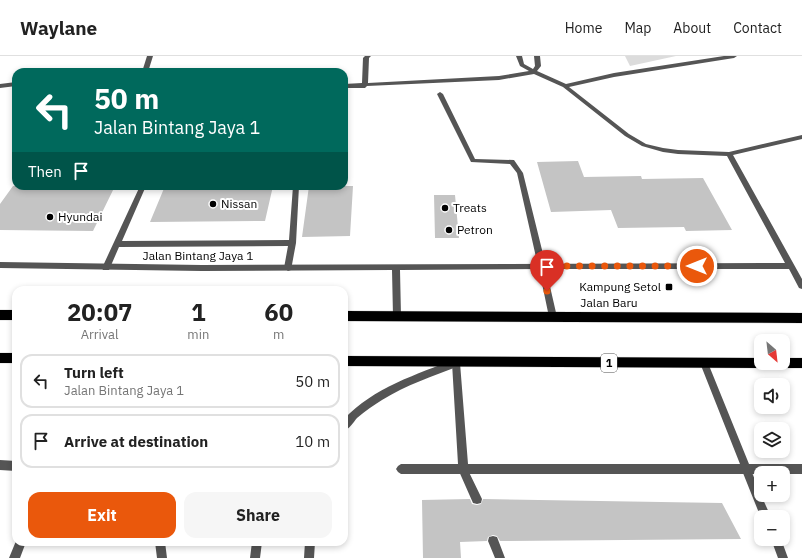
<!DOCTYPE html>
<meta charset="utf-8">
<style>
:root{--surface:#fff;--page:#f6f6f6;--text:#222;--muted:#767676;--line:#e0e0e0;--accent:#ea580c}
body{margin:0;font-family:"IBM Plex Sans",sans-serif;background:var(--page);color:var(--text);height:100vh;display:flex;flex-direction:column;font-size:15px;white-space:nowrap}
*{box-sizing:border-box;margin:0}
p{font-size:13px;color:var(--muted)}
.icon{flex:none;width:22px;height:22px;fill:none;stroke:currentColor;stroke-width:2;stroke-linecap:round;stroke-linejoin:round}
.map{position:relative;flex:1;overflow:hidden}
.side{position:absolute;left:12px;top:230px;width:336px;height:260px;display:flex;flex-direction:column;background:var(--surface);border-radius:12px;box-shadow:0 2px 6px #0003}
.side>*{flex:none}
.guide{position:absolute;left:12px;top:12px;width:336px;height:122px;border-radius:12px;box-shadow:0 2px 6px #0003;background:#00695c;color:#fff;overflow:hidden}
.needle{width:26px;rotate:152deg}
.buttons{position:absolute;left:754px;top:278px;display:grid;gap:8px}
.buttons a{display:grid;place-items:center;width:36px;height:36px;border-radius:8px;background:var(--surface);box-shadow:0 2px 6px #0003;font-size:20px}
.pin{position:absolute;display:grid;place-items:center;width:34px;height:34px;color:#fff;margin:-41px -17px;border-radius:50% 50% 50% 0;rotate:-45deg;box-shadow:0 0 4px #0007}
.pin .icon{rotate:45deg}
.me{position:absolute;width:44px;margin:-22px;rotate:270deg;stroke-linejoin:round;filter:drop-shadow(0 0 3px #0008)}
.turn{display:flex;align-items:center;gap:14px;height:84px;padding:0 16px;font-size:18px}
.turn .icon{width:52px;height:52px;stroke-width:2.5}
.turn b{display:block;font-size:28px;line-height:34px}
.then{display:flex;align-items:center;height:38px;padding:0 16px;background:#0003;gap:8px;font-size:15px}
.eta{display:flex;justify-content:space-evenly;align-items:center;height:68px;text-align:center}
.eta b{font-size:24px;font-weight:800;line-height:28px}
.action{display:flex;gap:8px;margin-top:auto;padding:8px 16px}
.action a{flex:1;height:46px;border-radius:12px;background:var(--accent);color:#fff;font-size:16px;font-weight:800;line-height:46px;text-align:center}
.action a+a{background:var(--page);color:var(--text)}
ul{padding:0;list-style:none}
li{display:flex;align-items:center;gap:12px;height:54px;margin:0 8px 6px;padding:0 8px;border:2px solid var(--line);border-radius:12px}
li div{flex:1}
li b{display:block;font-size:15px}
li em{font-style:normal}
header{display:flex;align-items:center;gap:24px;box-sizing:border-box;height:56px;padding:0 20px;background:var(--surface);border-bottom:1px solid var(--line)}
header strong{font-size:19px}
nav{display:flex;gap:22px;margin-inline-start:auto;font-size:14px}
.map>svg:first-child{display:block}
.green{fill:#dcdcdc}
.building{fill:#c4c4c4}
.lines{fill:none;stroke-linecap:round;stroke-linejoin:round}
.trunk-casing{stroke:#dbdbdb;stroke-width:1}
.service{fill:#555;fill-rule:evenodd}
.minor{fill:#555;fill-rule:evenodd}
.tertiary{fill:#555;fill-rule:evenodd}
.trunk{fill:#000;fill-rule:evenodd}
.route{stroke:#ea580c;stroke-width:7;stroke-dasharray:0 12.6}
.poi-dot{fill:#000;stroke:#fff;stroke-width:1.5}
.labels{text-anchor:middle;stroke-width:4;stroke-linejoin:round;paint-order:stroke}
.shield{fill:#fff;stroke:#4c4c4c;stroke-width:1}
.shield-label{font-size:11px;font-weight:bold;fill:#000}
.poi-label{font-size:12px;fill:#000;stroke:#fff;text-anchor:start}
.street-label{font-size:12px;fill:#000;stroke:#fff}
</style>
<header>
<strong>Waylane</strong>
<nav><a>Home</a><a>Map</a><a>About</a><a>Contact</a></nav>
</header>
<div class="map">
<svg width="802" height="502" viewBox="0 0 802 502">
<rect width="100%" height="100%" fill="#fff"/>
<path class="green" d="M625,0H676L630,10Z"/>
<path class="building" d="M578,105L584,121L641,120L642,123L703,122L732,174L686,175L684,171L618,172L611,154L551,156L537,106Z
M13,130H115L93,175L0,174V148Z
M165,130H273L265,165L150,166Z
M309,130H353L350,180L302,181Z
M434,139H455L459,182H435Z
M470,443L472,448L477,449L481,448L483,443L722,447L741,483L500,485L497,480L493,479L488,481L487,485L460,486L461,502H423L422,444Z"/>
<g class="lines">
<g class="trunk-casing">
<path id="trunk" d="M0,254H16V264H0Z
M344,255L802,257V267L344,265Z
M0,297H16V307H0Z
M344,300L761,302V307H767L765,311L761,312L344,310Z
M783,302H802V312H783L779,311L777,307H783Z"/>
</g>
<path class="service" d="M147,0H153L148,16H142Z
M16,26V30L0,32V28Z
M440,36L443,38L475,103L514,104L523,117L546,210L545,212H539L538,210L517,117L510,108L471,106L437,38Z
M140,130H146L122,185L289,184L293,130H299L296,187L291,214L288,215L284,212L288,190L119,191L109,214H103L102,212Z
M746,407L749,409L761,439L771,461L761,462L741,412L743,409Z
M463,408L466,410L482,443L481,447L477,448L473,447L458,413L460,410Z
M493,480L497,481L505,502H495L488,485L489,481Z
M771,483H781L788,502H778Z
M16,485V486H26L20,502H9Z"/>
<path class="minor" d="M365,0H371L369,2L368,27L499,20L529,15L520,10L516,0H522L524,8L533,13L535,10L534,0H540L541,10L537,15L566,28L614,17L724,0H737L734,2L614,21L569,31L629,78L646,88L663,92L678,94L729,96L802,79V83L733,99L802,223V233L799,232L789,213H546L557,261L556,263L553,264L550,263L549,261L539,213L400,214L401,260L400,262L397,263L394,262L393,260L392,214L202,215L0,212V206L202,209L785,207L727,100L678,98L663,96L642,90L625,80L563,31L534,18L499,24L367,30L365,32H344V28L362,27L363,2Z
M456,303L459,304L460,307L468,408H740L700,307L701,304L704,303L707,304L708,307L749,408H802V418H401L398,416L396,413L398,410L401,408H458L452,307L453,304Z
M0,404L16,405V415L0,414Z
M155,486H165L167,502H157Z"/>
<path class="tertiary" d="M456,303L459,304L460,307L459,310C433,320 406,329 382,344C374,349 365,355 357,362C353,367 350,372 344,375V363C373,332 417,318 456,303Z
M252,486H262L260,502H250Z
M305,486H315L314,502H304Z"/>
<use href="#trunk" class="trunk"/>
</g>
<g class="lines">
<path class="route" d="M547,235L542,210H697"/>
</g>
<g class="poi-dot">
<circle cx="213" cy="148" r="4"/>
<circle cx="445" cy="152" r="4"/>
<circle cx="50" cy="161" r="4"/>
<circle cx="449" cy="174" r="4"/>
<rect x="665" y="227" width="8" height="8" rx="2"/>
</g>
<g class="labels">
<rect class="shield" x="601" y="298" width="16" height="18" rx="3"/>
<g class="shield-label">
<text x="609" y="311">1</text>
</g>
<g class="poi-label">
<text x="221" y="152">Nissan</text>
<text x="453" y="156">Treats</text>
<text x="58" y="165">Hyundai</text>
<text x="457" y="178">Petron</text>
<text x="661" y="235" text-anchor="end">Kampung Setol</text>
</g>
<g class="street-label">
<text x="198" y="204">Jalan Bintang Jaya 1</text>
<text x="609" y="251">Jalan Baru</text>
</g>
</g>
</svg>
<div class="buttons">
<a><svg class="needle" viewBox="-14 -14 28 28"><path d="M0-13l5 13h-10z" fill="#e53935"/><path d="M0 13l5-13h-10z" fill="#767676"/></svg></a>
<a><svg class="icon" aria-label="sound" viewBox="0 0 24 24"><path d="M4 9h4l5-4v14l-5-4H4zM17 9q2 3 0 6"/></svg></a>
<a><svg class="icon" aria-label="layers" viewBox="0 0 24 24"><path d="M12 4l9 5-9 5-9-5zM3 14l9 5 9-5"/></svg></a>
<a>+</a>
<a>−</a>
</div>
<div class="pin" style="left:547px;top:235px;background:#d93025"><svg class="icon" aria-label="arrive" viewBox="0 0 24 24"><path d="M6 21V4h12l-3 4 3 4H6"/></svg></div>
<svg class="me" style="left:697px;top:210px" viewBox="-20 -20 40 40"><circle r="17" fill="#ea580c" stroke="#fff" stroke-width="3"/><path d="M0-11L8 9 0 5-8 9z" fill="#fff"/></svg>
<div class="guide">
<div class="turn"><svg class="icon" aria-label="left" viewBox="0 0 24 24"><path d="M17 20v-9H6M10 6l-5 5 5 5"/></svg><div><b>50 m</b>Jalan Bintang Jaya 1</div></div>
<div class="then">Then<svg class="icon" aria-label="arrive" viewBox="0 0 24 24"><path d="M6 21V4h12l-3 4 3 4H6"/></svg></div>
</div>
<section class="side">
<div class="eta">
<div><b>20:07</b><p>Arrival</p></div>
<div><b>1</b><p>min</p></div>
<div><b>60</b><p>m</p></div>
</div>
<ul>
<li><svg class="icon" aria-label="left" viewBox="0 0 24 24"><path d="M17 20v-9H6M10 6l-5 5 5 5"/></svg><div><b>Turn left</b><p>Jalan Bintang Jaya 1</p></div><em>50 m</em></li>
<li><svg class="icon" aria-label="arrive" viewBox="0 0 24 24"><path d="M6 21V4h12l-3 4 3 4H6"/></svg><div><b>Arrive at destination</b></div><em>10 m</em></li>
</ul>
<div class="action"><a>Exit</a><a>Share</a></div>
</section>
</div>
